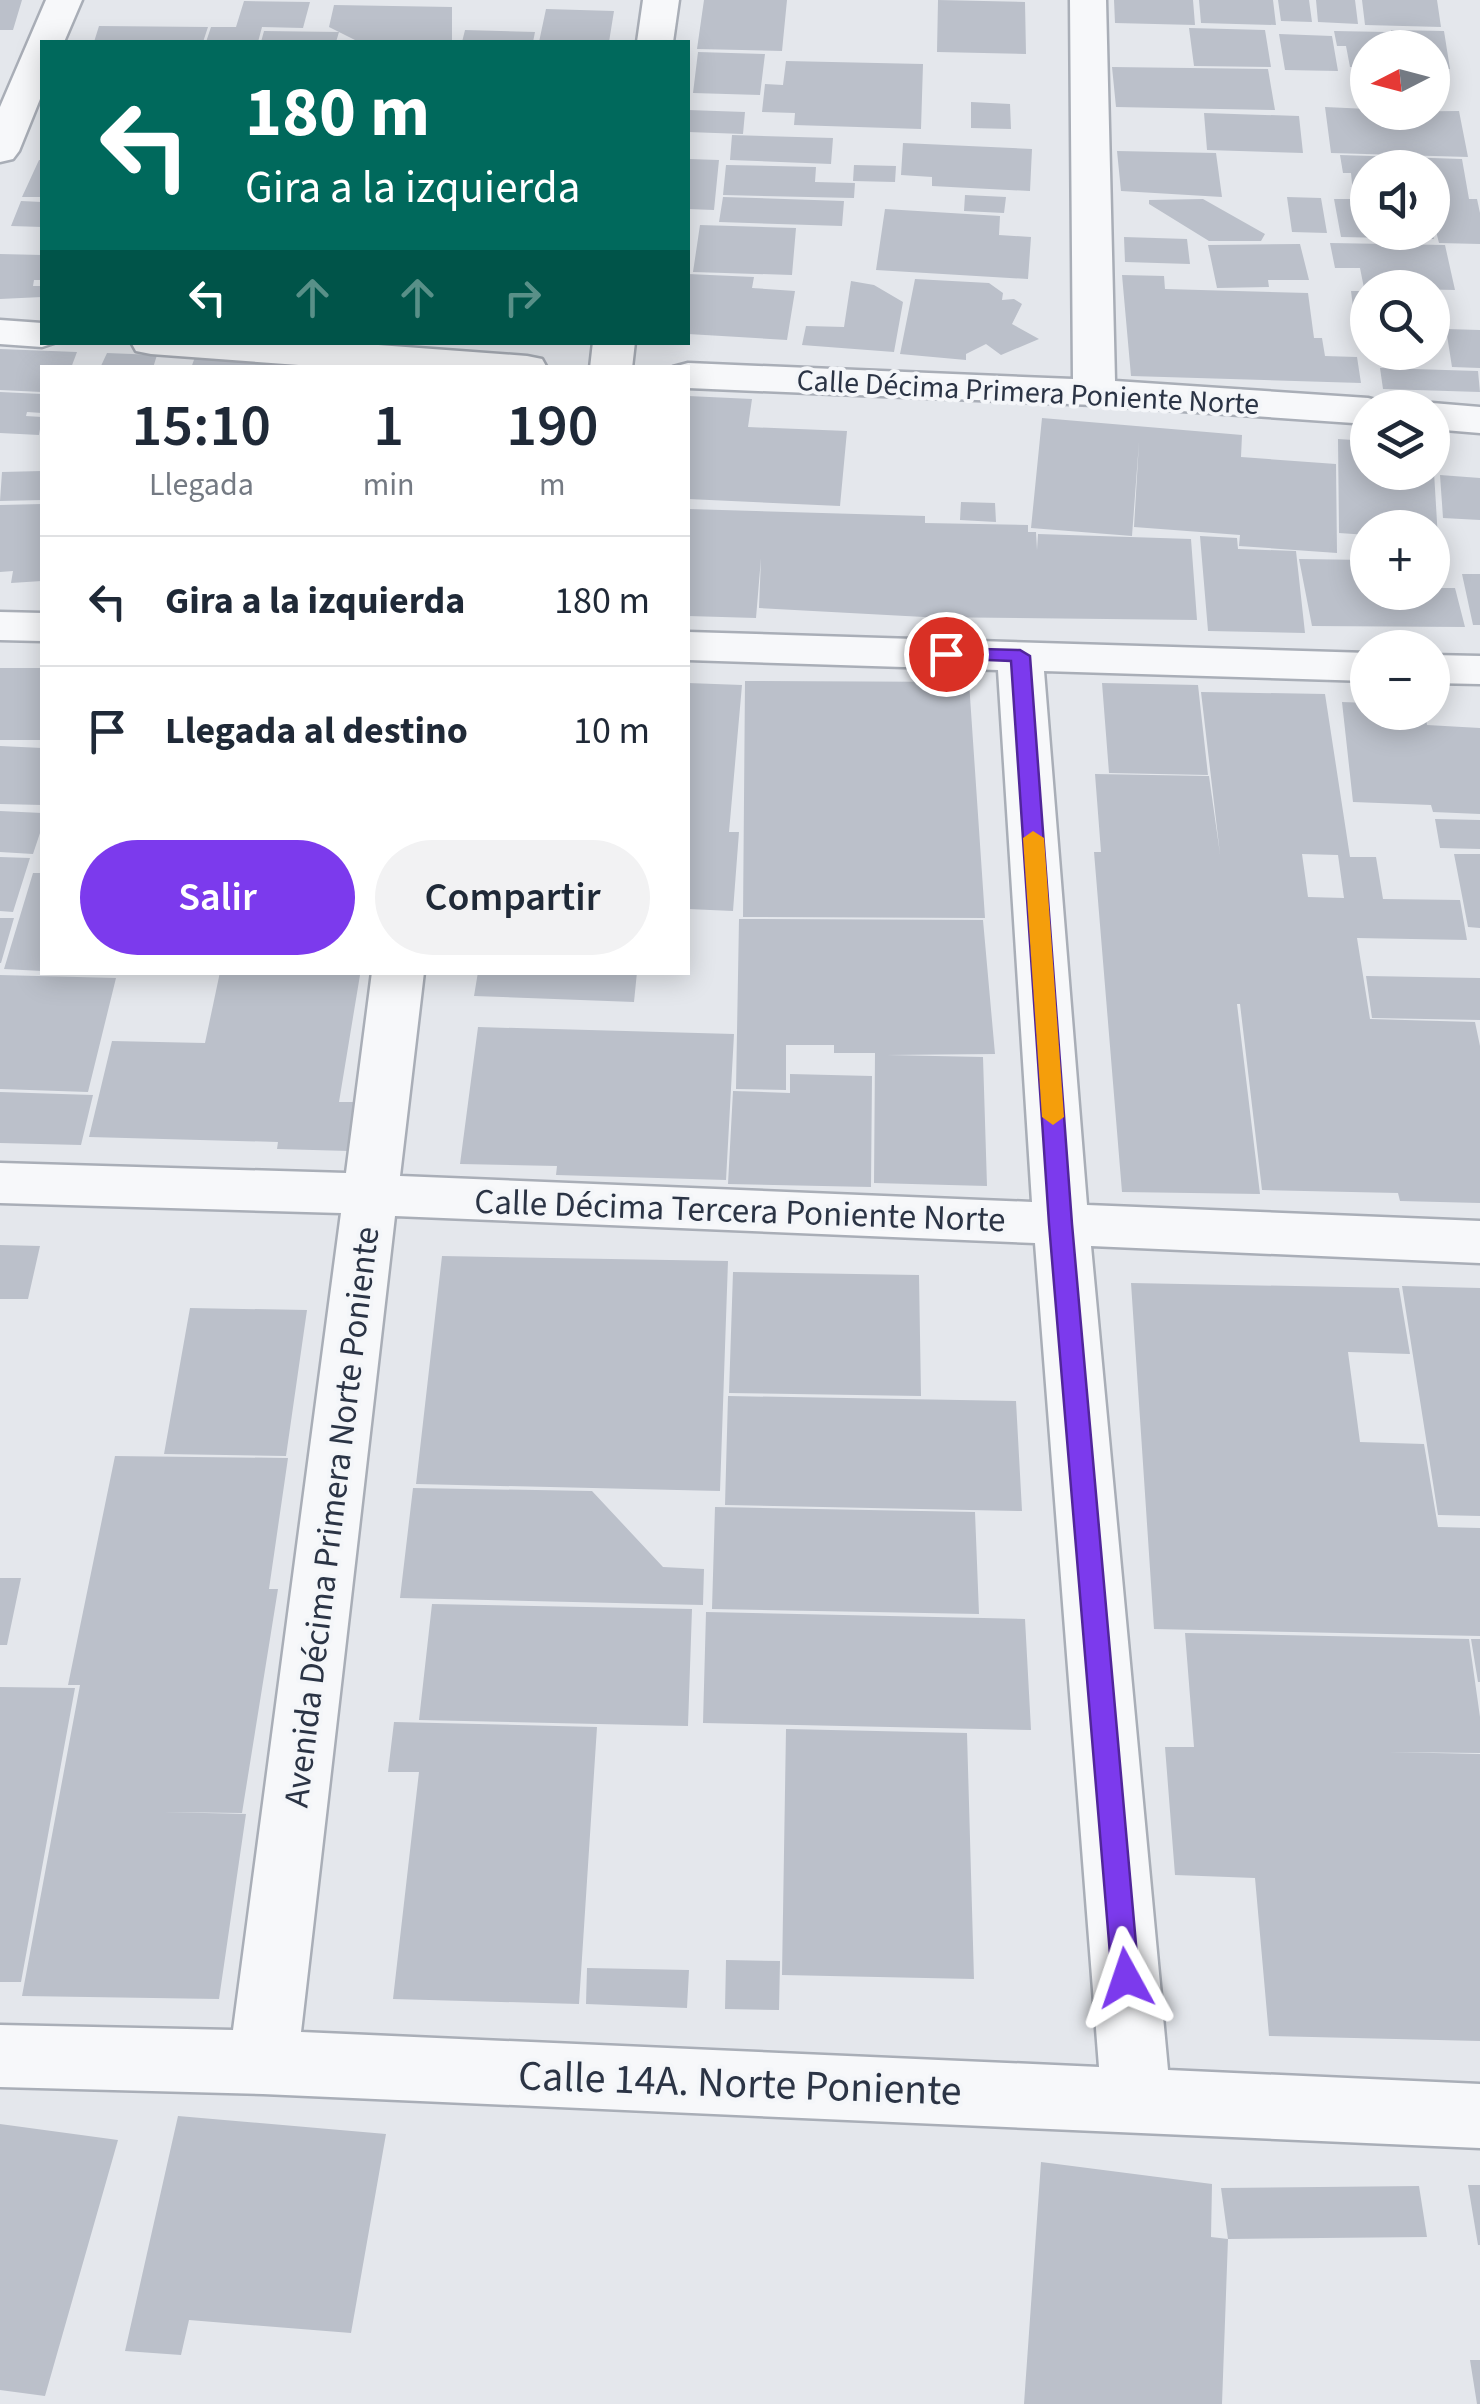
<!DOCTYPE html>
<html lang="es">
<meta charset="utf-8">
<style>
:root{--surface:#fff;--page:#f2f2f3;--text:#1f2937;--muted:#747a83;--line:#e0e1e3;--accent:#7c3aed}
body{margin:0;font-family:"Source Sans 3",sans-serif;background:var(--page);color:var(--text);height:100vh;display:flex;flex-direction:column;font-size:38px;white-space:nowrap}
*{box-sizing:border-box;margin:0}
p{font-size:32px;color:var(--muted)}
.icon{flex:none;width:55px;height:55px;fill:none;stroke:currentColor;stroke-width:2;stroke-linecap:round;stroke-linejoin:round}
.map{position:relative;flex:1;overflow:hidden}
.drawer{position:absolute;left:40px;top:365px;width:650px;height:610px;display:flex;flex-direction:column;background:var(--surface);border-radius:0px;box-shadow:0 5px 25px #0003}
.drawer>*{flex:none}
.top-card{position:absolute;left:40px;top:40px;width:650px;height:305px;border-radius:0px;box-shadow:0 5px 25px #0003;background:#00695c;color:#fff;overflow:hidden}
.needle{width:65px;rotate:264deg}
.fabs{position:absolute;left:1350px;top:30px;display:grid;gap:20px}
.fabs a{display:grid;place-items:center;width:100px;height:100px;border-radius:50%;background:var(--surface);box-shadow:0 5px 25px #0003;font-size:50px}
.pin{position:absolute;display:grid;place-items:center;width:85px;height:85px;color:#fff;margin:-42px;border:5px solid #fff;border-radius:50%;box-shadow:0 2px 10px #0007}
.me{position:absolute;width:110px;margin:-55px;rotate:355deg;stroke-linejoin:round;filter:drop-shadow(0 0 8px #0008)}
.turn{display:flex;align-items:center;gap:35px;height:210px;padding:0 40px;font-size:45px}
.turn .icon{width:130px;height:130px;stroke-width:2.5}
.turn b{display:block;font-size:70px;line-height:85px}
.lanes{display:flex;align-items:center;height:95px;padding:0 40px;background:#0003;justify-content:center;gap:50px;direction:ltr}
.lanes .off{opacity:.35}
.eta{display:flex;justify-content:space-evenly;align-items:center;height:170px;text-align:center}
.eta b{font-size:60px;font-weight:600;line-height:70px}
.action{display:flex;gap:20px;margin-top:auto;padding:20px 40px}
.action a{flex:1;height:115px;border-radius:60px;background:var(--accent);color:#fff;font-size:40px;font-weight:600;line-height:115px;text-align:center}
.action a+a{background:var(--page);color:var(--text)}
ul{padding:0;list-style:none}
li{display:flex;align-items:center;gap:30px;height:130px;padding:0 40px;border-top:2px solid var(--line)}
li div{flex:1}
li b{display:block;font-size:38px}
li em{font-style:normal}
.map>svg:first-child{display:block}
.building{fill:#bbc0ca;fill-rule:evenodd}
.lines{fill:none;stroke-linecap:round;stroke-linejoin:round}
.minor-casing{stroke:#a9aeb7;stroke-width:5}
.minor{fill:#f7f8fa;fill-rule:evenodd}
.route{fill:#7c3aed;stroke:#51269a;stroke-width:2.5}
.slow{fill:#f59e0b}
.labels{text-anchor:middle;stroke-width:8;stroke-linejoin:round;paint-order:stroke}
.far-street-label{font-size:30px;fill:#2b3445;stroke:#f4f6f9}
.street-label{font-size:35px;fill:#2b3445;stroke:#f4f6f9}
.near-street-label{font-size:42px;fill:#2b3445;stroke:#f4f6f9}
</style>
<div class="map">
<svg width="1480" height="2404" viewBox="0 0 1480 2404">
<rect width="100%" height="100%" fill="#e4e7ec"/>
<path class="building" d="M0,0H22L13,30H0Z
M704,0H787L782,51L697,49Z
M938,0L1025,2L1026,54L937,52Z
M1114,0H1193L1195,25L1115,23Z
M1199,0H1273L1276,25L1201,23Z
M1278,0H1309L1312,22L1281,21Z
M1316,0H1355L1358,24L1318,22Z
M1362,0H1437L1441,27L1365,25Z
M244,1L310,2L303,28L262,27L258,42H206L211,27H236Z
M334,5L452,7V42H359L329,27Z
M546,9L614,11L609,42H539Z
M99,26L208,27L203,42H94Z
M1189,28L1265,30L1271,67L1194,66Z
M465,30L535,32L533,42H462Z
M1391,30L1444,31L1450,69H1432V48H1394Z
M264,31L339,32L336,42H261Z
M1334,31L1387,32L1389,48H1368V67H1350L1346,46H1337Z
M1279,34L1332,36L1338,71L1285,70Z
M698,52L765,54L760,95L693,93Z
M786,61L923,64L921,129L794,125L795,113L762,112L765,84L783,85Z
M1112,67L1268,69L1275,110L1116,107Z
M971,102L1010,104L1011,129L971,128Z
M1325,107L1368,109V112L1459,111L1468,157L1331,153Z
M688,110L745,112L743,134L688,132Z
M1204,113L1299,116L1303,153L1207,150Z
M732,135L833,138L831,164L730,160Z
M903,143L1032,149L1030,191L932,186V177L901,175Z
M1117,151L1216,153L1222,197L1121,191Z
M1340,155L1462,159L1469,199H1477L1480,213V244L1439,243L1432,215V168H1368V195L1353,194L1351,173H1343Z
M688,159L719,160L714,210L688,209Z
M39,160H42V197H22Z
M726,165L816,167L815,182L855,183L854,198L723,195Z
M854,165L896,166L895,182L853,181Z
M965,195L1006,197L1004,213L964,211Z
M723,197L844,201L842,226L719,222Z
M1287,197L1321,198L1327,233L1292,232Z
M1203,199L1265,234L1261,241H1209L1149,204V200Z
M1334,199H1368V232H1432L1434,239L1341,237Z
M21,201L42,202V227L11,226Z
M885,209L1000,216L999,235L1031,237L1028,279L876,270Z
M700,225L796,228L792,275L693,272Z
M1124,237L1187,239L1190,264L1125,262Z
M1330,243L1445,245L1455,290L1364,288L1360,268H1335Z
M1300,244L1309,280H1268L1269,287L1217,288L1208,245Z
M0,254L42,255V280H34L33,286H42V297L0,299Z
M688,274L754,277L752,288L795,291L787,340L688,334Z
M1122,275L1164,276L1165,289L1308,293L1314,338H1322L1325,356L1357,357L1361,383L1131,376Z
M915,279L989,283L1003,293L1002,300L1014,299L1022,304L1012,324L1039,339L1001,355L986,344L966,354V360L900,354Z
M851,281L874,285L903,302L894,352L802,345L806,326L844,327Z
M1351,291H1368V332L1356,331Z
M1446,329L1480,330V368L1452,367Z
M0,349L77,352L71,368H42V392L0,390Z
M107,353L157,355L153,368H100Z
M195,357L290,361L288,368H191Z
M1380,368L1478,371L1480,392L1383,389Z
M0,392L42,394V413L27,412L26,416L42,417L39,435L0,433Z
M688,396L752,399L748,427L847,431L840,506L688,499Z
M1042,418L1242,435L1241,457L1336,464L1337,553L1239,546L1240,535L1134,527L1139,442L1132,536L1031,528Z
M1338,439L1368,441V472H1434L1438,539H1432V528H1368V535L1339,533Z
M42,471V500L0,501L2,472Z
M1440,475L1480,478V520L1443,518Z
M961,502L995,503L996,522L960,520Z
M42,504V581L11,583L13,571L0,572V505Z
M688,509L925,516V523L1028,525V532H1036L1037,550L1038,534L1191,539L1197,620L924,617L759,608L761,558L756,618L688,616Z
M1200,536L1237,538L1238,549L1296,551L1305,633L1208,631Z
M1299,559L1368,560V592H1432V588H1455L1465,627L1312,626Z
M1462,574H1480V625H1473Z
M0,668H42V740H0Z
M745,681L969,682L985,918L743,917Z
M688,683L742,685L729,832H739L733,911L688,909Z
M1102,683L1198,685L1208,775L1109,773Z
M1201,692L1325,694L1350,857H1376L1383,899L1460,900L1467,940L1357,938L1370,1019L1475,1022L1480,1046V1203L1400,1201L1398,1193L1262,1190L1240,1004H1237L1260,1194L1122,1192L1094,852H1101L1095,774L1209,776L1220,854ZM1302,854L1338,855L1344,898L1308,897Z
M1342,702L1368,703V712H1425L1427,725L1480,728V814L1433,812L1431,805L1353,802Z
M0,746L42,748V805L0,804Z
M0,811L42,813V827L33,854L0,852Z
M1435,819L1480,820V849L1440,848Z
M1454,854H1480V928L1468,927Z
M0,857L30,858L13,912L0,911Z
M33,873H42V971L4,969Z
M0,918H14L1,963H0Z
M739,919L983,920L995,1054L887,1055L983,1057L987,1186L874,1183L875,1053H834V1045H786V1090L736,1089Z
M220,972L360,975L339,1102H357L349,1151L277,1149L278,1142L89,1137L112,1041L205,1043Z
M478,972H637L634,1002L474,996Z
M0,975L116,978L88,1092L0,1089Z
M1366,976L1480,978V1020L1372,1018Z
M478,1027L734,1034L726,1180L556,1175L557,1166L460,1164Z
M790,1074L872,1076L871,1187L728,1184L733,1091L790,1093Z
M0,1092L93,1095L81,1145L0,1143Z
M0,1245L40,1246L28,1299H0Z
M442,1256L728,1261L720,1491L416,1484Z
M733,1272L919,1275L921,1396L729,1393Z
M1131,1283L1399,1288L1410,1354L1348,1352L1360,1442L1424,1444L1438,1527L1480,1528V1636L1154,1629Z
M1402,1286L1480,1288V1516L1438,1515Z
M190,1308L307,1310L286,1456L164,1454Z
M728,1396L1016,1401L1022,1511L725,1505Z
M115,1456L288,1458L269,1589H278L242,1813L163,1812L246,1814L219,1999L22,1996L80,1685H68Z
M413,1488L592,1491L663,1567L704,1569L703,1605L400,1598Z
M715,1507L975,1512L979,1614L712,1609Z
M0,1578H21L7,1645H0Z
M432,1604L692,1609L688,1726L419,1720Z
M706,1612L1025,1619L1031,1730L703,1723Z
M1185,1633L1469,1639L1480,1717V1753L1388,1752L1480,1754V2041L1269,2036L1255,1878L1175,1875L1165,1747H1194Z
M1471,1639H1480V1682H1478Z
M0,1687L75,1688L21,1982H0Z
M394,1722L597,1727L579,2004L393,1999L419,1772H388Z
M786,1729L967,1733L974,1979L782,1975Z
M726,1960L780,1961L779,2010L725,2009Z
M587,1968L689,1970L687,2008L586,2004Z
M178,2116L386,2134L351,2333L189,2320L181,2355L125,2351Z
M0,2124L118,2140L45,2396L0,2390Z
M1041,2162L1212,2184L1211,2237L1228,2239L1221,2188L1419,2186L1427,2237L1228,2239L1222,2404H1024Z
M1468,2185H1480V2245H1478Z
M1470,2360H1480V2404H1477Z"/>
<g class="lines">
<g class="minor-casing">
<path id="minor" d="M46,0H82L64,42H42V94L19,151L13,159L0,162V107Z
M643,0H679L673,42H637Z
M1070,0H1106L1115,381L1368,398L1383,402L1387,408H1368V424L1094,405L688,388V368L673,367L688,363L1073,379Z
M0,320L42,323V342H57L42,347L0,344Z
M131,342H338L527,356L542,359L547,368H340L151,354L136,351Z
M593,342H635L632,368H590Z
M1432,403L1480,407V433L1432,429V408H1417Z
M0,612L42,613V641L0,640Z
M688,632L1368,653V681L1044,671L1087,1205L1480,1221V1263L1091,1246L1168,2070L1480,2084V2148L263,2094L0,2087V2025L233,2030L341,1213L0,1203V1163L346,1173L372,972H424L400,1176L1032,1202L998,670L688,660ZM395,1216L1035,1243L1099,2067L301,2032Z
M1432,655L1480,656V684L1432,683Z"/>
</g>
<use href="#minor" class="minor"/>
</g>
<path class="route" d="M946,648L1020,650L1030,656L1072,1224L1139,1978L1135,1987L1126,1991L1116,1987L1112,1978L1049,1224L1011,661L940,658L937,654Z"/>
<path class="slow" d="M1033,831L1044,838L1064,1117L1053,1125L1042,1117L1023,838Z"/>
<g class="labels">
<g class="far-street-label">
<text transform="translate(1028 392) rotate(3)" y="10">Calle Décima Primera Poniente Norte</text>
</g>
<g class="street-label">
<text transform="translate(740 1210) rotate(2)" y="12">Calle Décima Tercera Poniente Norte</text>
<text transform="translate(331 1517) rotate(-83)" y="12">Avenida Décima Primera Norte Poniente</text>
</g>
<g class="near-street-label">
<text transform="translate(740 2082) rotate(2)" y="15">Calle 14A. Norte Poniente</text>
</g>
</g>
</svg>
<div class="fabs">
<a><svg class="needle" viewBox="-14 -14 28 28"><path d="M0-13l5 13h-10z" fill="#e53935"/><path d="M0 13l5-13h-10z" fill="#747a83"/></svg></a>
<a><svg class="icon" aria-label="sound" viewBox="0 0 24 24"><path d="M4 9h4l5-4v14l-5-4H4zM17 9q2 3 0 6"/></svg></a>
<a><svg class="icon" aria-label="search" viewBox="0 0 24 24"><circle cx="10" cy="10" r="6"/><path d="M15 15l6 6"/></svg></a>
<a><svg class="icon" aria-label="layers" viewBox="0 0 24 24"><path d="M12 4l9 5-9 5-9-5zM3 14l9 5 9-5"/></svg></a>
<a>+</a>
<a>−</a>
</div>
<div class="pin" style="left:946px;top:654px;background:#d93025"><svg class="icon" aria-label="arrive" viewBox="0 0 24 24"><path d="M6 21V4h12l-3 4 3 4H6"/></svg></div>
<svg class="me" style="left:1126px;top:1978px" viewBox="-20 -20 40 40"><path d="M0-17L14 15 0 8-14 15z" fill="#7c3aed" stroke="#fff" stroke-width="4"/></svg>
<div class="top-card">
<div class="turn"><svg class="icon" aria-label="left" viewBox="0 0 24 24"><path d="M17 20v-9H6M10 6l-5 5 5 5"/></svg><div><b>180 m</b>Gira a la izquierda</div></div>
<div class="lanes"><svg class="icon" aria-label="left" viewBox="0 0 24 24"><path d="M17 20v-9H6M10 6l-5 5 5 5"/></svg><svg class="icon off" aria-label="ahead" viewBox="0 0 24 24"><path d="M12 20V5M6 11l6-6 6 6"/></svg><svg class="icon off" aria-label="ahead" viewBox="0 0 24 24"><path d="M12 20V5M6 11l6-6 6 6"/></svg><svg class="icon off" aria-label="right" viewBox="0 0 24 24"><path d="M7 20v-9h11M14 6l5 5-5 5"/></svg></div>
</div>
<section class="drawer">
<div class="eta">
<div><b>15:10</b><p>Llegada</p></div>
<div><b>1</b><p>min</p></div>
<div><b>190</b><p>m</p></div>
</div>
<ul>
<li><svg class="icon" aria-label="left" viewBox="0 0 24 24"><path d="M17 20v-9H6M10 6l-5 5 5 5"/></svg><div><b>Gira a la izquierda</b></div><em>180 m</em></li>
<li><svg class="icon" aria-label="arrive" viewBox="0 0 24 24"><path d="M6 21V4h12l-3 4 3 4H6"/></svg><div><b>Llegada al destino</b></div><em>10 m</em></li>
</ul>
<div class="action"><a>Salir</a><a>Compartir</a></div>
</section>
</div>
